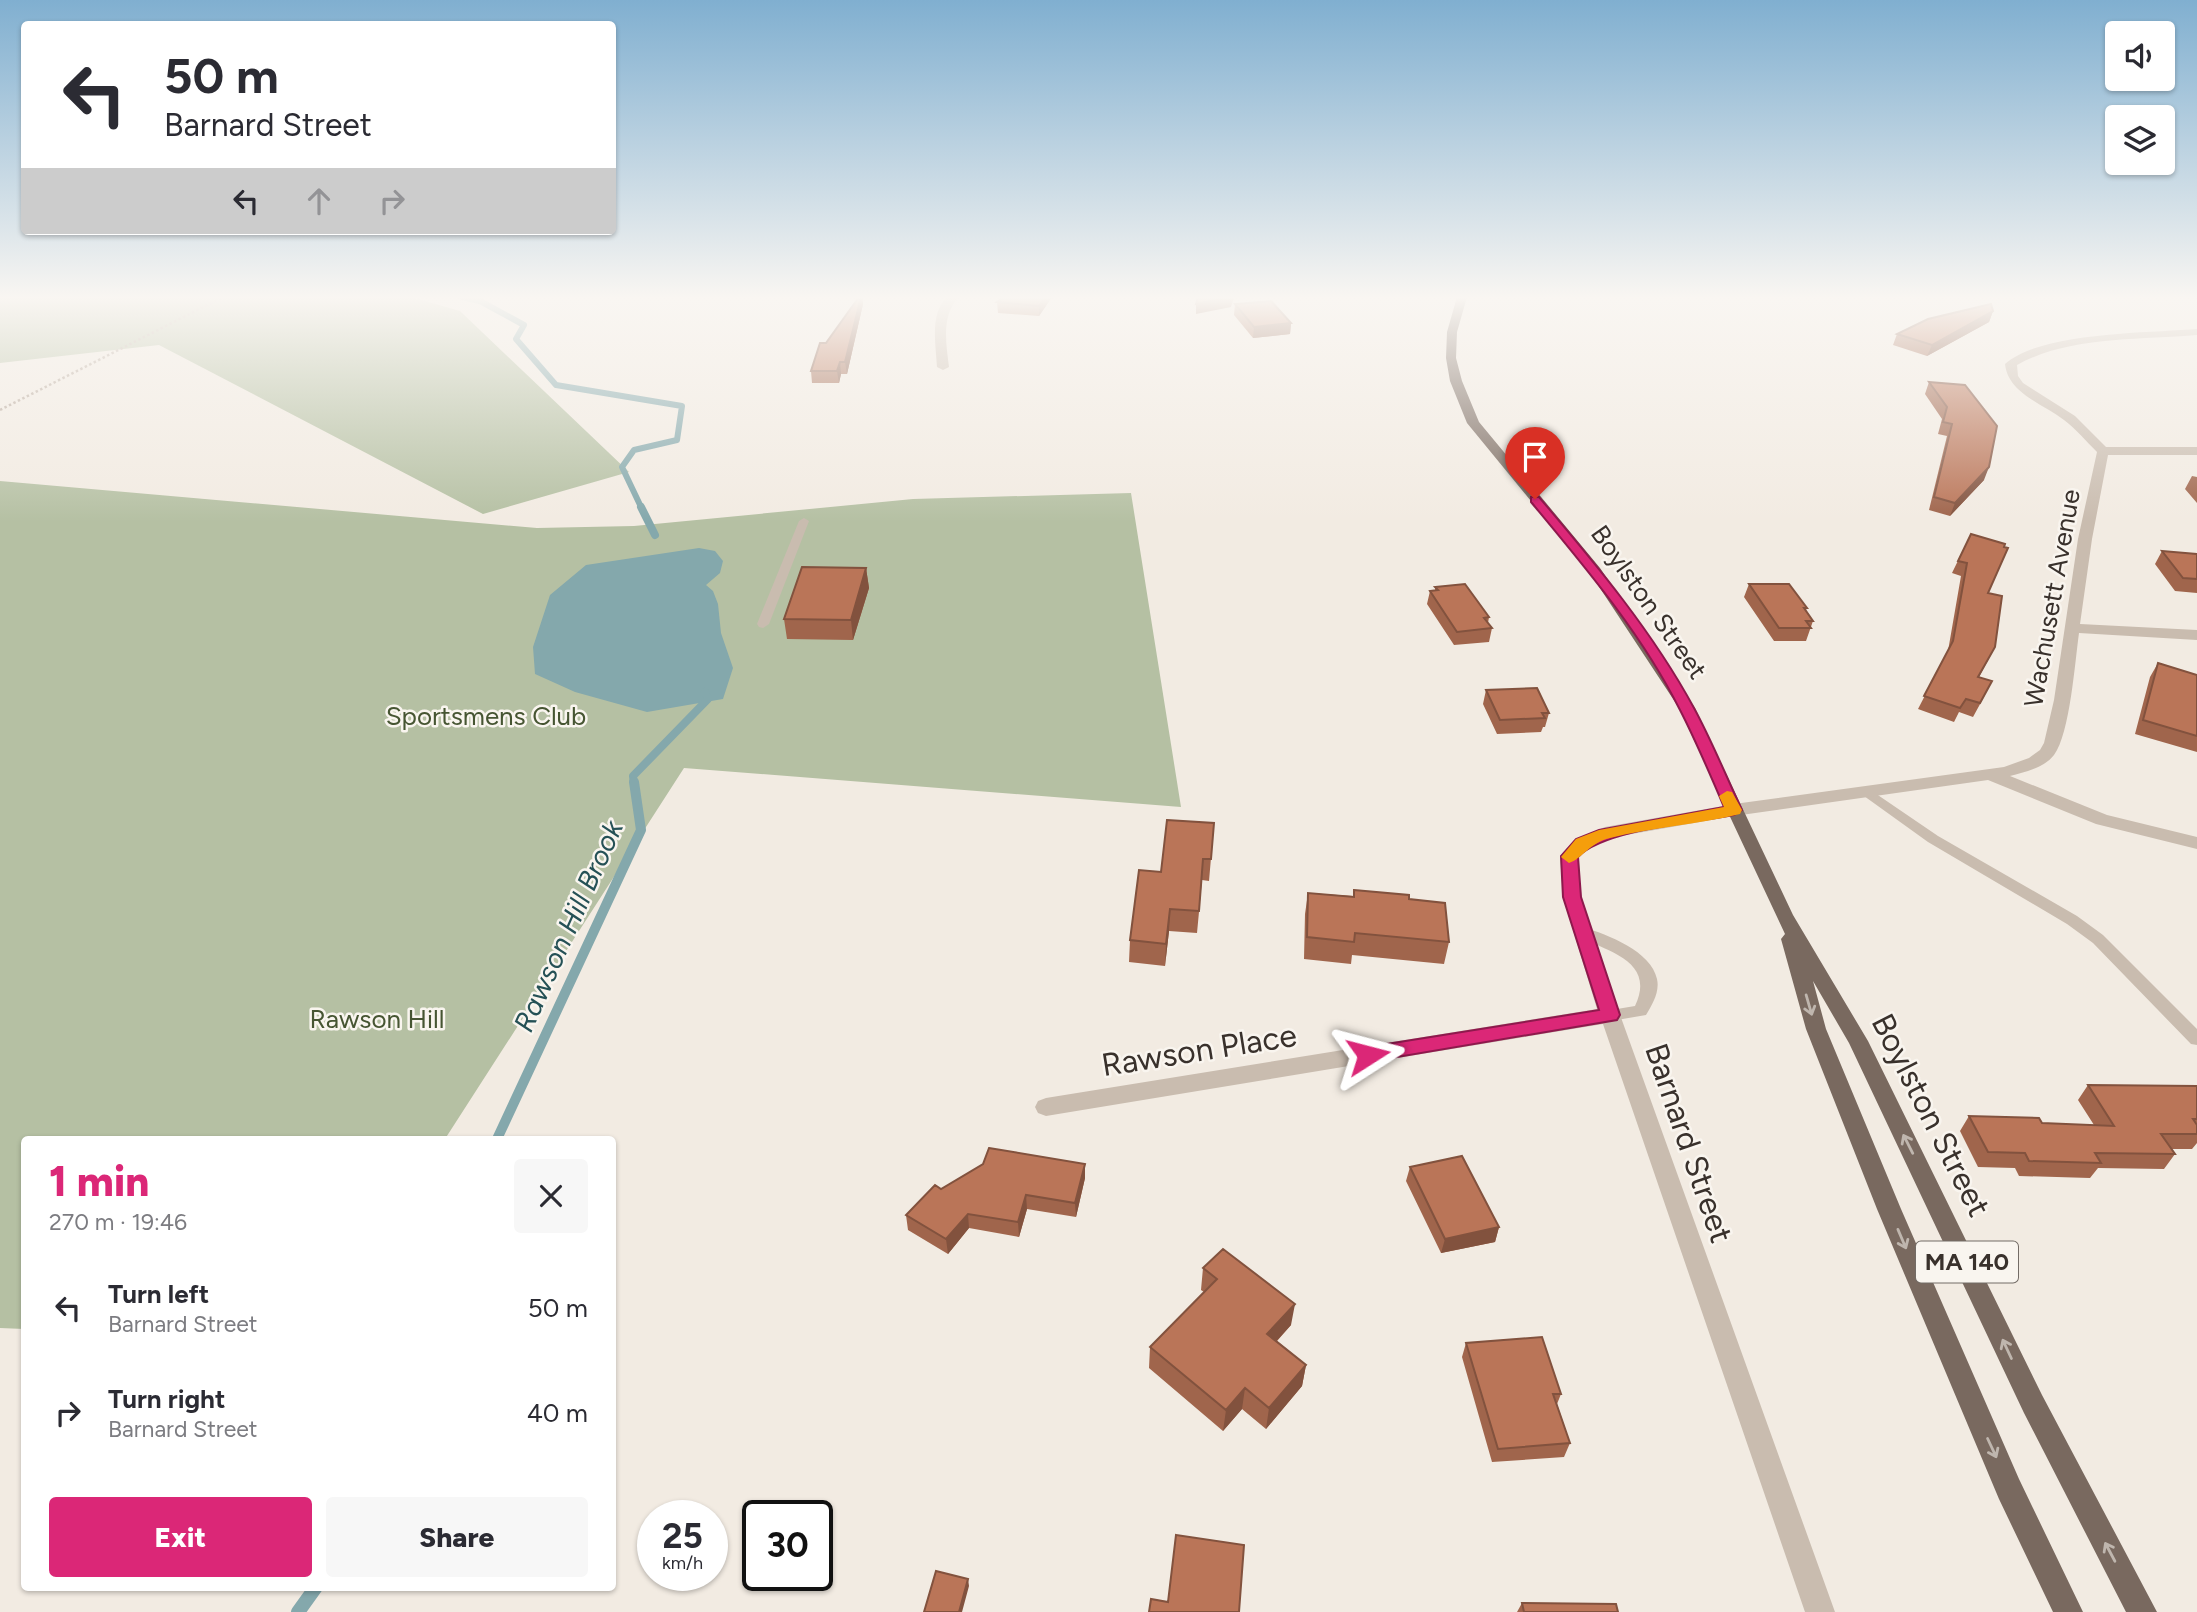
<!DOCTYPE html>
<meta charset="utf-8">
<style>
:root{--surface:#fff;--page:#f7f7f7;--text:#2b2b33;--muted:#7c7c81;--accent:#db2777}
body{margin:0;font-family:Figtree,sans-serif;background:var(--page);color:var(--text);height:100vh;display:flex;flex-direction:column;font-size:26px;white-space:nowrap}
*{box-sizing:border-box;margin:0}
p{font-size:23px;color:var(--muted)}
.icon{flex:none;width:38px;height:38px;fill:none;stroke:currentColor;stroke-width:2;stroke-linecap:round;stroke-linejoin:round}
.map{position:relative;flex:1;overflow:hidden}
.panel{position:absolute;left:21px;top:1136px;width:595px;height:455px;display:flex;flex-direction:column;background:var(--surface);border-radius:7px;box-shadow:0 2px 5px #0004}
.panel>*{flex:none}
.guide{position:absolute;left:21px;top:21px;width:595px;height:214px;border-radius:7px;box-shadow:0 2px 5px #0004;background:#fff;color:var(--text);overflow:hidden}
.controls{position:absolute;left:2105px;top:21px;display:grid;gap:14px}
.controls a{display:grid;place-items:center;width:70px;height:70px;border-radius:7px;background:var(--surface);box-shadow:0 2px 5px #0004;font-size:35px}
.speed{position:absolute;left:637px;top:1500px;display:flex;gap:14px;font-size:35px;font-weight:700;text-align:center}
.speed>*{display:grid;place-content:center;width:91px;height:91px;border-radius:50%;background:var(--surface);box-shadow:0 2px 5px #0004;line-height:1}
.speed small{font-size:18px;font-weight:400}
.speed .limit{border:4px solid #111;border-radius:10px;background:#fff;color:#111}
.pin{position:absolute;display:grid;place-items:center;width:60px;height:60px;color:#fff;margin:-72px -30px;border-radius:50% 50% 50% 0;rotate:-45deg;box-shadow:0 0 7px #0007}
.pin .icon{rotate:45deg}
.me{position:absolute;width:77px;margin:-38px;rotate:81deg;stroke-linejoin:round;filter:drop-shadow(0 0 5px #0008)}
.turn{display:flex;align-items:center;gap:24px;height:147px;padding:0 28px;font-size:32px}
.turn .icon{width:91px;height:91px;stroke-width:2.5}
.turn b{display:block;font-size:49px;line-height:60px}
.lanes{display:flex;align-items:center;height:66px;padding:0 28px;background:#0003;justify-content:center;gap:35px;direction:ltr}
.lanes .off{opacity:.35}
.round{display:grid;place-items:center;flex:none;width:74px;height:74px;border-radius:7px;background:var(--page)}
.headline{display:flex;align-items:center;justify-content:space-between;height:119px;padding:0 28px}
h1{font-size:42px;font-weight:800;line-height:52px;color:var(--accent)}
.action{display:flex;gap:14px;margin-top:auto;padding:14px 28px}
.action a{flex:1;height:80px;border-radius:7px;background:var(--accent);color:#fff;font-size:28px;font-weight:800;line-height:80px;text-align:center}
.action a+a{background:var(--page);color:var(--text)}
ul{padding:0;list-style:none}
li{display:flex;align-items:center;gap:21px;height:105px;padding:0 28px}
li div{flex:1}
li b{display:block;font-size:26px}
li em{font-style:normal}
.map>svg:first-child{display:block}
.green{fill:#b5c0a3}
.water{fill:#84a8ac}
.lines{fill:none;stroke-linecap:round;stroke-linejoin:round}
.stream-far3{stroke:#84a8ac;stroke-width:6}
.stream-far2{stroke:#84a8ac;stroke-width:8}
.stream-far1{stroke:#84a8ac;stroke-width:10}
.stream{stroke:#84a8ac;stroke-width:14}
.path{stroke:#b5a699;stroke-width:2.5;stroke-dasharray:2.5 2.5;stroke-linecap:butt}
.service{fill:#c9bcaf;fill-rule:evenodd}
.minor{fill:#c9bcaf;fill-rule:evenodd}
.primary{fill:#79695f;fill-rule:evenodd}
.wall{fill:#a0654c}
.shaded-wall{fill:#82523e}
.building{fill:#ba7558;stroke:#82523e;stroke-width:2}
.oneway{stroke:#bfb6ae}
.route{fill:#db2777;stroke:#8e194d;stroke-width:2}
.slow{fill:#f59e0b}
.labels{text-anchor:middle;stroke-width:5;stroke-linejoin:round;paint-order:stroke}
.shield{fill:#f9f5ef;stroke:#736c66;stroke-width:2}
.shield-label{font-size:24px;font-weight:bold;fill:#39312c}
.street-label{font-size:26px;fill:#39312c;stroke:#f9f5ef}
.park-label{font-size:26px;fill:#465532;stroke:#f9f5ef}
.water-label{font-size:28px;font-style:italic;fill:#255156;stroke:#f9f5ef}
.near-street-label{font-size:32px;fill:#39312c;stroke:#f9f5ef}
</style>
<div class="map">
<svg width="2197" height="1612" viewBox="0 0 2197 1612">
<rect width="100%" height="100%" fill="#f2ebe2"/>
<path class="green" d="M0,297H411L460,311L629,472L483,514L159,345L0,363Z
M0,481L537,528L634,526L913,499L1131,493L1181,807L684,768L445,1139H24V1329L0,1328Z"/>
<path class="water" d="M699,548L715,551L723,561L720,573L706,585L713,591L718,604L721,633L733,668L723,699L647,712L575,692L535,674L533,647L550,595L586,565Z"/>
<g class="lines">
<path class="stream-far3" d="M462,297L480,301L524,325L516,339L556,385L682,406L677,440L634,450L622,467L642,509"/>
<path class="stream-far2" d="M641,507L655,535
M634,784L633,776L708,699L705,692"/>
<path class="stream-far1" d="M497,1139L641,830L634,782"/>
<path class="stream" d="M298,1612L316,1587"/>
<path class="path" d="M0,410L223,297"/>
<path class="service" d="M804,518L809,521L769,624L763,628L759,627L757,624L799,521Z
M1869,789L1938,836L2077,916L2103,935L2197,1029V1045L2191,1044L2093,943L2067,924L1928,842L1864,796L1862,793Z
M1583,927C1608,935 1651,951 1657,979C1660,992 1652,1005 1646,1015L1611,1021L1605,1019L1603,1015L1605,1011L1635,1006C1656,962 1609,951 1578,937L1575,933L1578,929Z"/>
<path class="minor" d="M948,297H959C941,315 946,343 949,367L943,370L937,367C936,346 929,311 948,297Z
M2197,329V335C2138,340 2069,336 2017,365L2018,376L2023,383L2075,416L2106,447H2197V455H2108L2092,539L2080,624L2197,630V640L2079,633C2075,661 2070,734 2054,755C2044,768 2025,772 2010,776L2107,815L2197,837V849L2096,824L1988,780L1734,816L1609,838L1588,847L1578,857L1581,897L1601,962L1835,1612H1805L1603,1024L1046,1116L1038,1113L1035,1107L1038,1101L1046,1098L1597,1009L1563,897L1560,856L1576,839L1605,827L1734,804L2004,767L2029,758L2040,750L2044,743L2054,700L2078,539L2097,452C2086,441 2076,429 2064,420C2043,404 2008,393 2005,364C2040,332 2150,333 2197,329Z"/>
<path class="primary" d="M1457,297H1467L1457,332L1456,358L1462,381L1479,422L1600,568L1695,708L1793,915L1868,1041L2042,1395L2157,1612H2126L2024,1413L1849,1043L1813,981L1826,1029L1901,1209L2019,1479L2083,1612H2053L1999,1499L1877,1209L1806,1029L1781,939L1785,934L1679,708L1590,573L1467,423L1450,381L1446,358L1447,332Z"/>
</g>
<path class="wall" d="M859,297H862L863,304L847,374H841L839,383H812L811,371L826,343Z
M1052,297L1039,316L998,313L997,302Z
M1235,304L1291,323L1290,334L1253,338L1234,315Z
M1993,311L1989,322L1927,356L1893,345L1897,334Z
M1929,382L1965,385L1984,480L1950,516L1929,510L1947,436L1938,434L1942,419L1925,394Z
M2192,476L2197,477V503L2185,489Z
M1971,534L1988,593L1995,647L1979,677L1985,695L1973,717L1959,712L1954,722L1918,709L1948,651L1961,576L1952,573Z
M2162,551L2197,554V593L2175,591L2155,564Z
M866,568L869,588L853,640L787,639L784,619Z
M1749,584L1807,608L1806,610L1813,621L1806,641H1774L1744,597Z
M1435,587L1489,617L1488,623L1492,628L1489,642L1454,645L1427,604L1430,591L1435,590Z
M2158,663L2197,675V752L2135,734L2150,677Z
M1486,690L1549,713L1545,727H1543L1541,732L1497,734L1483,704Z
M1214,823L1209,881L1202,880L1197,933L1169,931L1165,966L1129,962L1130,940L1161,872Z
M1354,890L1409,899L1449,942L1444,964L1352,955L1351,964L1304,959L1305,914L1308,893L1353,896Z
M2088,1085L2197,1086V1143L2192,1149H2172L2175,1154L2164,1169L2098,1168L2090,1178L2019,1176L2015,1168L1978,1167L1960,1131L1969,1116L2042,1123L2094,1125L2078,1100Z
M1410,1167L1499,1227L1495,1242L1441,1253L1406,1181Z
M1085,1178L1076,1217L1027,1209L1019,1237L969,1228L948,1254L908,1230L906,1215L941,1189Z
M1203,1268L1291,1325L1277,1341L1306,1365L1302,1386L1266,1429L1242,1409L1223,1431L1149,1368L1150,1347L1204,1292L1201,1290Z
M1466,1343L1561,1394L1557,1404L1570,1443L1564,1457L1492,1462L1462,1357Z
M1522,1603L1618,1612H1517Z"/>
<path class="shaded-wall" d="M861,297H862L863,304L847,374L845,362Z
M1045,297H1052L1039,316V306Z
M1234,297L1231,307L1196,314V304Z
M1993,311L1989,322L1927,356L1932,345Z
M1291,323L1290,334L1253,338L1254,327Z
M840,362L841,374L839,383L837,371Z
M1989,467L1984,480L1950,516L1955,503Z
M866,568L869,588L853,640L851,620Z
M1170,909L1169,931L1165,966L1166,944Z
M1085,1164V1178L1076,1217L1075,1203Z
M1026,1195L1027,1209L1019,1237L1018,1222Z
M968,1214L969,1228L948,1254L946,1239Z
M1499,1227L1495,1242L1441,1253L1445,1239Z
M1295,1304L1291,1325L1264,1355L1267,1334Z
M1306,1365L1302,1386L1266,1429L1269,1408Z
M1245,1388L1242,1409L1223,1431L1226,1410Z
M968,1579L969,1586L962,1612H959Z"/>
<path class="building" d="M859,297H861L845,362H840L837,371H811L820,343H826Z
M1004,297H1045L1039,306L997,302Z
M1198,297H1232L1196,304Z
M1271,301L1291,323L1254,327L1235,304Z
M1991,304L1993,311L1932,345L1897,334L1928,319Z
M1929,382L1965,385L1997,426L1989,467L1955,503L1934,497L1952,424L1943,422L1947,407Z
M1971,534L2005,544L2004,547L2008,548L1988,593L2002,596L1995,647L1978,677L1992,681L1980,703L1966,699L1960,708L1924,696L1953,641L1967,563L1958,561Z
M2162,551L2197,554V579L2183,578Z
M802,567L866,568L851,620L784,619Z
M1465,584L1489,617L1484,618L1492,628L1457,632L1430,591L1438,590L1435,587Z
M1749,584H1789L1807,608H1804L1813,621H1806L1811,628H1779Z
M2158,663L2197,675V736L2143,720Z
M1537,688L1549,713H1542L1545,718L1500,720L1486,690Z
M1167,820L1214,823L1211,859H1203L1199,911L1170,909L1166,944L1130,940L1139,870L1161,872Z
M1354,890L1409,895V899L1445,903L1449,942L1355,933L1354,942L1307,937L1308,893L1354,897Z
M2088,1085L2197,1086V1119H2193L2197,1125V1134H2161L2175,1154L2095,1153L2101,1163L2029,1161L2025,1153L1988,1152L1969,1116L2039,1118L2042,1123L2114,1126Z
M989,1148L1085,1164L1075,1203L1026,1195L1018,1222L968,1214L946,1239L906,1215L935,1185L941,1189L983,1164Z
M1462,1156L1499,1227L1445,1239L1410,1167Z
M1223,1249L1295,1304L1267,1334L1306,1365L1269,1408L1245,1388L1226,1410L1150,1347L1217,1279L1203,1268Z
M1542,1337L1561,1394H1553L1570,1443L1498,1449L1466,1343Z
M1176,1535L1244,1545L1239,1612H1149L1151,1599L1168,1602Z
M936,1571L968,1579L959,1612H924Z
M1522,1603L1616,1604L1618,1612H1524Z"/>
<defs><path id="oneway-shaft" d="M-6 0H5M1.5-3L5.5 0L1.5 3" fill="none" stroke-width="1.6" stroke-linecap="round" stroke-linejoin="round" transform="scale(1.75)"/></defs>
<g class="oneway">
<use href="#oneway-shaft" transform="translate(1809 1005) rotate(74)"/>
<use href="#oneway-shaft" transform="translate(1908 1144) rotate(-117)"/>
<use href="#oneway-shaft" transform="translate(1902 1239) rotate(67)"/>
<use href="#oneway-shaft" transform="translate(2007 1349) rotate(-115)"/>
<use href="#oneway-shaft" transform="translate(1992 1448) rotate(65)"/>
<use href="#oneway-shaft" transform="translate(2110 1552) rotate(-118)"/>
</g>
<linearGradient id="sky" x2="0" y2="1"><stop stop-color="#80afd0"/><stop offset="0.57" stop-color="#f9f6f2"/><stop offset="1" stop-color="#f9f6f2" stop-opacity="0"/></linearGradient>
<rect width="2197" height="522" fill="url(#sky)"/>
<path class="route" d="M1531,497H1539C1595,563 1653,632 1694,708C1712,741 1726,776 1742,810L1734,815C1695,822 1603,830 1578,857L1581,897L1620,1015L1617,1020L1368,1062L1359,1055L1368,1047L1599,1010L1563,897L1561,856L1576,839L1599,830L1724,807C1710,774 1696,741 1680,710C1642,634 1585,567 1531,502Z"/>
<path class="slow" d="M1727,791L1732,792L1742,810L1740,814C1697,825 1652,827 1610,838C1589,843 1582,859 1569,863L1561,857L1576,839L1599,830L1724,807L1719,796Z"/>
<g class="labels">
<rect class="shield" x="1916" y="1241.5" width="102" height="41" rx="5"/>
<g class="shield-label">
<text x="1967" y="1270">MA 140</text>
</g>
<g class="street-label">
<text transform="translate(2052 598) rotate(-80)" y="9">Wachusett Avenue</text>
<text transform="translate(1649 602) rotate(55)" y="9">Boylston Street</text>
</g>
<g class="park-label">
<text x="486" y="725">Sportsmens Club</text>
<text x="377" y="1028">Rawson Hill</text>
</g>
<g class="water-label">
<text transform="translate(568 926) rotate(-66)" y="10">Rawson Hill Brook</text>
</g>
<g class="near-street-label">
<text transform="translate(1199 1050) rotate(-9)" y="11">Rawson Place</text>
<text transform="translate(1931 1115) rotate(63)" y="11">Boylston Street</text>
<text transform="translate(1689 1143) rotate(71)" y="11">Barnard Street</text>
</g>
</g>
</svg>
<div class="controls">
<a><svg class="icon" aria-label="sound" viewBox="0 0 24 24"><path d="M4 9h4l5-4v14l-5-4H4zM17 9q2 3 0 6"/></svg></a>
<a><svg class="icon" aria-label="layers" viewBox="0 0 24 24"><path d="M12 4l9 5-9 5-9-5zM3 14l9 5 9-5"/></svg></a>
</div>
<div class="speed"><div>25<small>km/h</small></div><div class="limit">30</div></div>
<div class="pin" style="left:1535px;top:499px;background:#d93025"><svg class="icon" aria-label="arrive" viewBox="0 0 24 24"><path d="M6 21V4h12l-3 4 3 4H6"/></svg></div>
<svg class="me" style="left:1368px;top:1055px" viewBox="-20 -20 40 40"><path d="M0-17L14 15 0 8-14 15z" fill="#db2777" stroke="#fff" stroke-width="4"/></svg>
<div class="guide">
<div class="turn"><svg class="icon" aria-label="left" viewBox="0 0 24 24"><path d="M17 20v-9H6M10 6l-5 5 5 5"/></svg><div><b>50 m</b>Barnard Street</div></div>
<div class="lanes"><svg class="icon" aria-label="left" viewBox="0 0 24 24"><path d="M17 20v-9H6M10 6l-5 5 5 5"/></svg><svg class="icon off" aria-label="ahead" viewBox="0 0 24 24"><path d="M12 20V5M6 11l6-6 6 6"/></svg><svg class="icon off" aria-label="right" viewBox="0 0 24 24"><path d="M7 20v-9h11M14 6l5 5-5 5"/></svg></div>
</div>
<section class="panel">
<div class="headline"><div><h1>1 min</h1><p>270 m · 19:46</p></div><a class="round"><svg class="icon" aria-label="close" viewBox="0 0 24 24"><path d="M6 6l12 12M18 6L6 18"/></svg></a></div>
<ul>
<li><svg class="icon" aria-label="left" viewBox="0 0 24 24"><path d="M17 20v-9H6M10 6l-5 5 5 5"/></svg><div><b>Turn left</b><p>Barnard Street</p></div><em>50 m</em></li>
<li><svg class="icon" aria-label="right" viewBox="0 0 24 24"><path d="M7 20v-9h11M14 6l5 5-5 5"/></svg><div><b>Turn right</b><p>Barnard Street</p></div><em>40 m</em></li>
</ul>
<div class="action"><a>Exit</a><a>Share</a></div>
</section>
</div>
